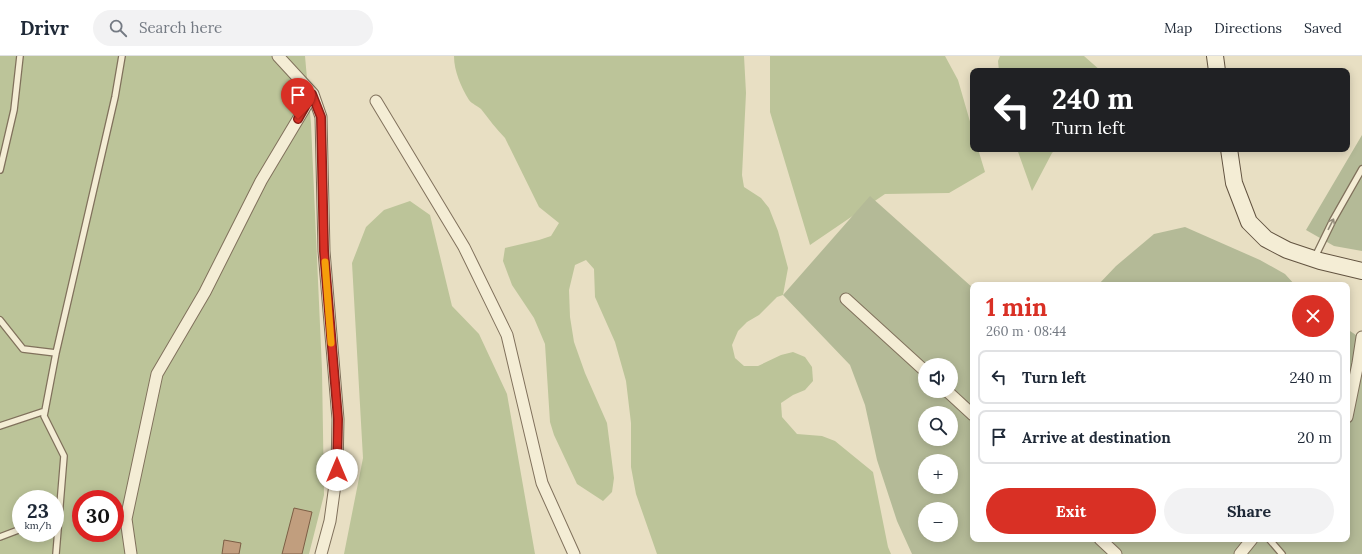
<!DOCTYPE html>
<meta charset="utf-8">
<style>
:root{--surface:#fff;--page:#f2f2f3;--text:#1f2937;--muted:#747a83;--line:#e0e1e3;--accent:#d93025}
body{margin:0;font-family:Lora,serif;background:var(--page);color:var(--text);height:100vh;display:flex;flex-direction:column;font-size:15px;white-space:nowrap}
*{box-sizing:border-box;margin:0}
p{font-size:13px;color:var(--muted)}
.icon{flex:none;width:22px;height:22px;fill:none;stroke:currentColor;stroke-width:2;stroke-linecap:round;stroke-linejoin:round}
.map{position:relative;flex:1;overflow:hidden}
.details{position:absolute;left:970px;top:226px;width:380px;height:260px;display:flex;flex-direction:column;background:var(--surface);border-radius:8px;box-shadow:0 2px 10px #0003}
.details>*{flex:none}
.top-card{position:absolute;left:970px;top:12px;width:380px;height:84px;border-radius:8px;box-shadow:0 2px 10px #0003;background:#202124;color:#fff;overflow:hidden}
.tools{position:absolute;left:918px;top:302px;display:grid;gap:8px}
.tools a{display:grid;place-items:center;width:40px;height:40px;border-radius:50%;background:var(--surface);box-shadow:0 2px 10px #0003;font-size:20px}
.speed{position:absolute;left:12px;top:434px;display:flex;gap:8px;font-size:20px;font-weight:700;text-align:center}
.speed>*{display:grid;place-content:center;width:52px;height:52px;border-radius:50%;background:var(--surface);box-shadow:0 2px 10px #0003;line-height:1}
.speed small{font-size:10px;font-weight:400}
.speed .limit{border:6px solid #d22;background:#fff;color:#111}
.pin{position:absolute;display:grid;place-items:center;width:34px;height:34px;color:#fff;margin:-41px -17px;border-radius:50% 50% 50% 0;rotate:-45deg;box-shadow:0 0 4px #0007}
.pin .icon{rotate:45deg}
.me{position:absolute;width:44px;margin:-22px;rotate:0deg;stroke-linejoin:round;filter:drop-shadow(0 0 3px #0008)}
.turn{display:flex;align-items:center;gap:14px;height:84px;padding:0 16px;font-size:18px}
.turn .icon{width:52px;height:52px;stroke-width:2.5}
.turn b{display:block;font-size:28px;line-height:34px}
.round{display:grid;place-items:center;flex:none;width:42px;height:42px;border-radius:21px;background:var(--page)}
.summary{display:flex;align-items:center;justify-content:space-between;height:68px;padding:0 16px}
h1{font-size:24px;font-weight:700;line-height:30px;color:var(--accent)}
.primary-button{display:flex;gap:8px;margin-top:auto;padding:8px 16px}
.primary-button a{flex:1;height:46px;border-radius:24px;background:var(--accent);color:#fff;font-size:16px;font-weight:700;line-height:46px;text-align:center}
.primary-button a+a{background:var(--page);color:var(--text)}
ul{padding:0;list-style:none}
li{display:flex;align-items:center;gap:12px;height:54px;margin:0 8px 6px;padding:0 8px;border:2px solid var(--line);border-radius:8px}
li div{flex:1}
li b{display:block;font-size:15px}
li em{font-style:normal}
header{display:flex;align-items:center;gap:24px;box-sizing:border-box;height:56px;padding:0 20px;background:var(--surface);border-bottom:1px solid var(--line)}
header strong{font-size:19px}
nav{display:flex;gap:22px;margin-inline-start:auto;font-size:14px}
.search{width:280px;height:36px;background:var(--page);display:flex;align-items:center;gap:10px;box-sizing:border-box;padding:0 14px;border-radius:22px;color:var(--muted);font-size:15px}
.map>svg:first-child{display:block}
.green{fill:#bcc499;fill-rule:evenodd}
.cemetery{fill:#b4ba97;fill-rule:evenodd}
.building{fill:#c19e7e;stroke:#7c5e45}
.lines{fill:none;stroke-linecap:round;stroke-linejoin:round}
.lane-casing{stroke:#80715c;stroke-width:8}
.street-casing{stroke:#80715c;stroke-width:13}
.secondary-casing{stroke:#625340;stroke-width:18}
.lane{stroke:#f4edd5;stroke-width:5.5}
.street{stroke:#f4edd5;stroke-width:11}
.secondary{stroke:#f4edd5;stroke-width:16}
.oneway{stroke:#938b7a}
.route-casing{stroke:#8d1f18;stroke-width:10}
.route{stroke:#d93025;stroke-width:7}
.slow{stroke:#f59e0b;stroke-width:7}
</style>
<header>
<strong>Drivr</strong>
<div class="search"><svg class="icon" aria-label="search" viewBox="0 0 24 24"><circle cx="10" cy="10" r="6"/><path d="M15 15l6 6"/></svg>Search here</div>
<nav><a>Map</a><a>Directions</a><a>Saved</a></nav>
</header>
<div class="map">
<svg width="1362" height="498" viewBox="0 0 1362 498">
<rect width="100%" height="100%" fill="#e8dfc3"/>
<path class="green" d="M0,0H305L311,68L322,314L324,439L309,498H0ZM21,443H55V477H21ZM81,443H115V477H81Z
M454,0H744L746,37L742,119L744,131L761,142L769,152L778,175L788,212L783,239L777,241L759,259L747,266L738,275L732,289L735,302L744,310H758L781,299L793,296L805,301L812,311L813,325L805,334L793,339L781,347L782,361L797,378L822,380L835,385L873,416L888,491L891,498H657L636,438L631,411V367L626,325L615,286L595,241L594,213L586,204L575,209L569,234L570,261L574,286L585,317L607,367L614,422L612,436L603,445L577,428L554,379L550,366L545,288L534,262L512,229L503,205L505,192L539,184L551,180L559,167L539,151L505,82C496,73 489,63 481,53C478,50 472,48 469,44C461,31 454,15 454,0Z
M770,0H945L958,24L973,76V93H978L985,116L949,137L885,138L810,189L770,56Z
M1000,0H1084L1101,15H999L998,5Z
M1017,93H1056L1052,97L1032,135Z
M410,145L430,159L452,250L479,278L507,338L535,498H344L363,402L352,207L366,171L384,154Z"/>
<path class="cemetery" d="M1362,79V195L1334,190L1306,174Z
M870,140L973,232V483H1347V273L1362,283V498H912L897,465L877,404L865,349L850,309L783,239ZM925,309H951V335H925ZM925,357H951V383H925ZM925,405H951V431H925ZM925,453H951V479H925Z
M1185,171L1260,204L1285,218L1295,229H1098L1116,210L1154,178Z"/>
<path class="building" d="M294,452L312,456L302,498H282Z
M224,484L241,487L239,498H222Z"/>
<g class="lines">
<g class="lane-casing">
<path id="lane" d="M0,114L14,54L20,0
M1315,201L1333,164L1362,113
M0,264L23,293L56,297
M0,370L45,355
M0,481L21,473
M1269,483L1282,498
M56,498L64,400L44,360L56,297L115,41L122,0"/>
</g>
<g class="street-casing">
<path id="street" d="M278,0L313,38L321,61L324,195L338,363L337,414L330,465L321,498
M376,45L464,191L507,279L542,427L574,498
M846,243L925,315
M947,335L973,359
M1347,361L1358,307L1362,281
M1100,483L1116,498
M131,498L126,463L157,318L205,236L261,125L313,38
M1240,498L1252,483"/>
</g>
<g class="secondary-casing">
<path id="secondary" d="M1215,0L1217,15
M1229,93L1234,127L1249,166L1266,183L1287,194L1320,205L1362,215"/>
</g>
<use href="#lane" class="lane"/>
<use href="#street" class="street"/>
<use href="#secondary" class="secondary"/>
</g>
<defs><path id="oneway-shaft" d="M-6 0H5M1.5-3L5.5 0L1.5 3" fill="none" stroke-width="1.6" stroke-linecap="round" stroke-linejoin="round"/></defs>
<use class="oneway" href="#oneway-shaft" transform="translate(1331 168) rotate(-63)"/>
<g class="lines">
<g class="route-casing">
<path id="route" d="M298,63L312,38L321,61L324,195L338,363L337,414"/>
</g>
<use href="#route" class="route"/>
<path class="slow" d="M325,206L331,287"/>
</g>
</svg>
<div class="tools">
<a><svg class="icon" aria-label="sound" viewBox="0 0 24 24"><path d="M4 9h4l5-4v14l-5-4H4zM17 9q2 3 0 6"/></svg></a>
<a><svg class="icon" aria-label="search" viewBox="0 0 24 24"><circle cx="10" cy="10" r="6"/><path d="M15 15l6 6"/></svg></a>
<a>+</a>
<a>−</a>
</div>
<div class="speed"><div>23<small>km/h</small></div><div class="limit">30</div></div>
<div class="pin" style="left:298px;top:63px;background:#d93025"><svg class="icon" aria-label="arrive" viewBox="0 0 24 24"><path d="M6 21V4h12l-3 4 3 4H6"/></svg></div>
<svg class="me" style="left:337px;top:414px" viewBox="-20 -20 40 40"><circle r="19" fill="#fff"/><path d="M0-13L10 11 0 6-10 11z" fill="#d93025"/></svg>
<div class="top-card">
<div class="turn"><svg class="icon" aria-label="left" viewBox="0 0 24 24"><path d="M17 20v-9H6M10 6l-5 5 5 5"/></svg><div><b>240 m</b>Turn left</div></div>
</div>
<section class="details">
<div class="summary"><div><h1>1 min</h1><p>260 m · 08:44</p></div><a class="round" style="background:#d93025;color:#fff"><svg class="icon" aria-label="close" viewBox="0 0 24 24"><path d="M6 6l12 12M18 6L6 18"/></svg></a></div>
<ul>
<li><svg class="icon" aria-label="left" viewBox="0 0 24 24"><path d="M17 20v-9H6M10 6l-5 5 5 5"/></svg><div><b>Turn left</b></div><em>240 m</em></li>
<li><svg class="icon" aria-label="arrive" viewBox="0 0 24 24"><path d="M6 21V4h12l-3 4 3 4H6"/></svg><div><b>Arrive at destination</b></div><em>20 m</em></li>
</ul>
<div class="primary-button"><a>Exit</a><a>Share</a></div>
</section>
</div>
